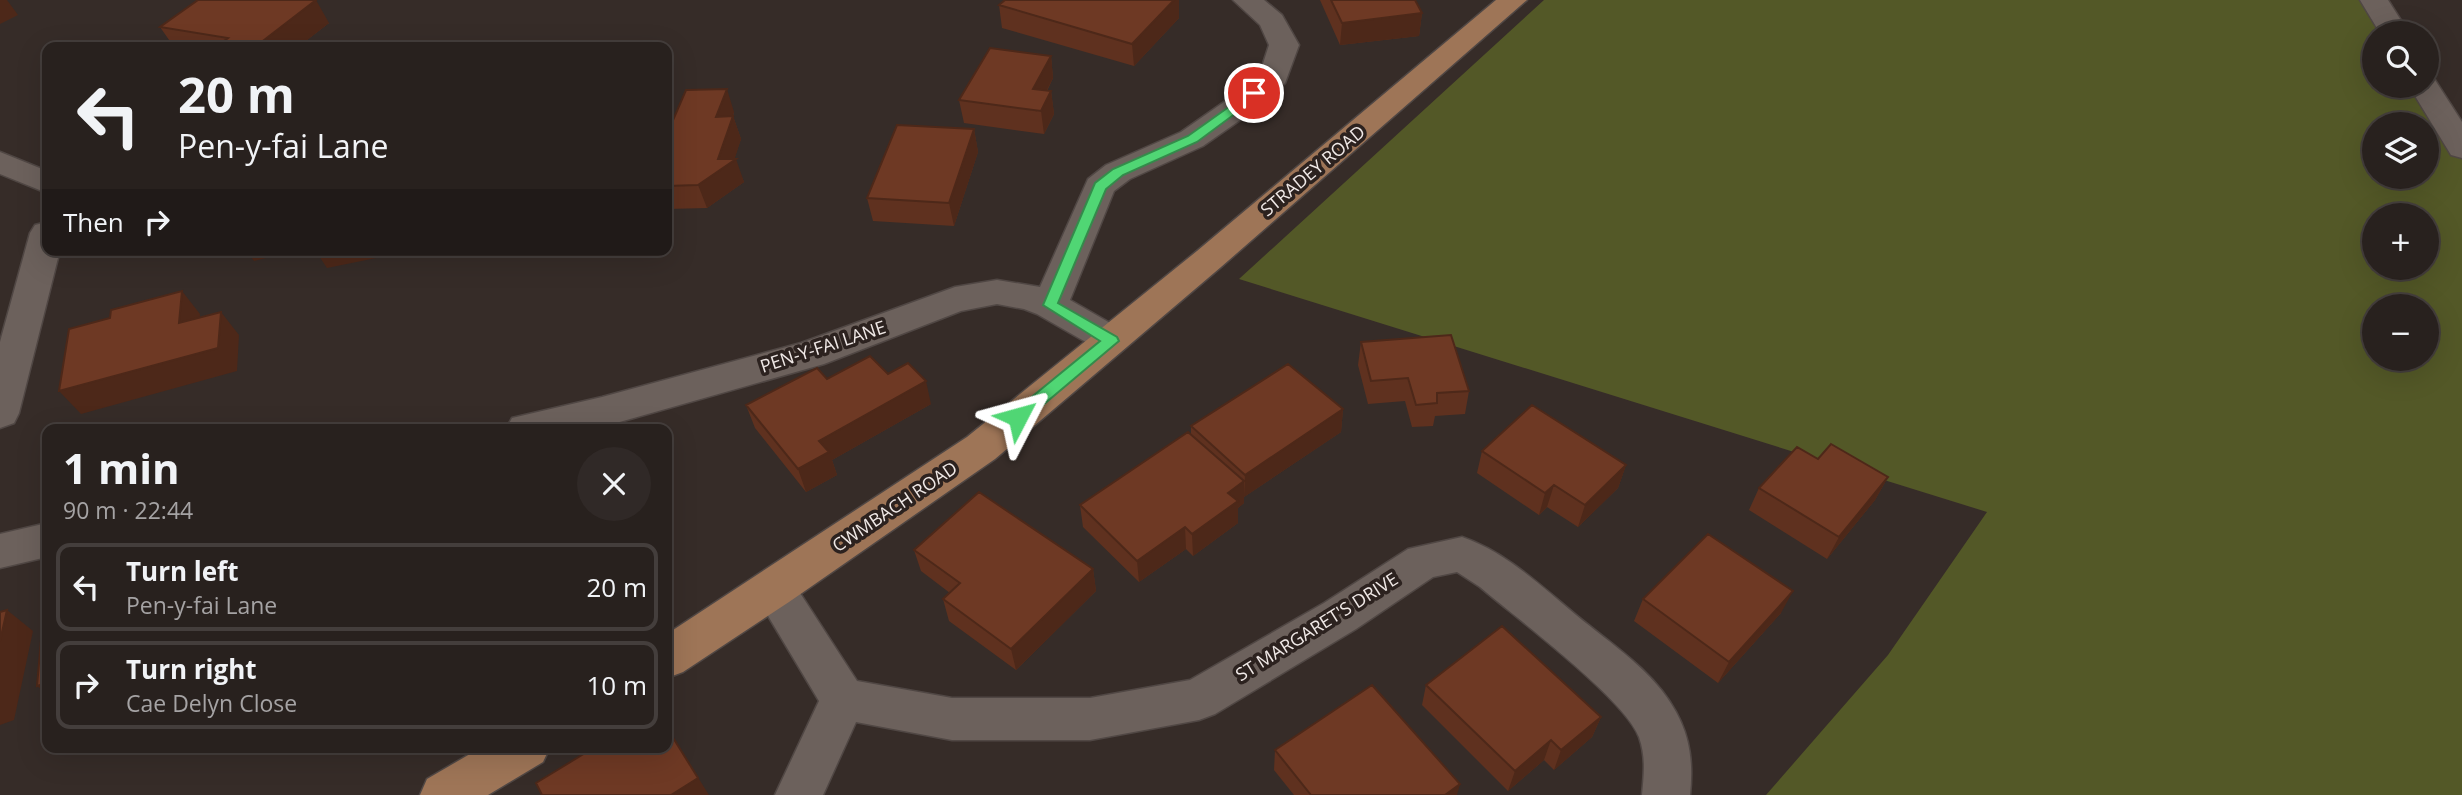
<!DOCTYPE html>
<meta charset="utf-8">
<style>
:root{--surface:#28211e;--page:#302927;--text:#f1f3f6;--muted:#a5a3a4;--line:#443e3c}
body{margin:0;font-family:"Open Sans",sans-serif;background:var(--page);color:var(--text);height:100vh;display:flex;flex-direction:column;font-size:26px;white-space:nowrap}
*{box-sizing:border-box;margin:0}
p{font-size:23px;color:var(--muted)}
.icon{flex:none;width:38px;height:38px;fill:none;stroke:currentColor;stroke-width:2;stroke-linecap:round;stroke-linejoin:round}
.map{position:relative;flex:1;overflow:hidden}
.panel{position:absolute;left:42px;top:424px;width:630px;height:329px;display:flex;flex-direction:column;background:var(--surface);border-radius:14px;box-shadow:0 7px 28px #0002,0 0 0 2px var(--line)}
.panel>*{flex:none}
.banner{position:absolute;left:42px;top:42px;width:630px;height:214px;border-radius:14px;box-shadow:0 7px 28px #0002,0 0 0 2px var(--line);background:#28211e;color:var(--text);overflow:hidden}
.buttons{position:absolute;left:2362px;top:21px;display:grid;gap:14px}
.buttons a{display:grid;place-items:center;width:77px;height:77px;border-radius:50%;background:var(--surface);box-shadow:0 7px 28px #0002,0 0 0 2px var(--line);font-size:35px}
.pin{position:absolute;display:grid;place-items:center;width:60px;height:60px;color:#fff;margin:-30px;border:4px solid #fff;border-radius:50%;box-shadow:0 2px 7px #0007}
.me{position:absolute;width:77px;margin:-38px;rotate:51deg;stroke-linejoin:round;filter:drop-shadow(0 0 5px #0008)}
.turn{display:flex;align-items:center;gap:24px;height:147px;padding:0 21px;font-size:32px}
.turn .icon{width:91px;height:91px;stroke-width:2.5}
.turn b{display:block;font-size:49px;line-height:60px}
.then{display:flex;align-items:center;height:66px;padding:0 21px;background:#0003;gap:14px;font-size:26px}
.round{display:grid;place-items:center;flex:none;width:74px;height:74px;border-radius:37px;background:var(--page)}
.overview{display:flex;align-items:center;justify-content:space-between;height:119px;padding:0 21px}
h1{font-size:42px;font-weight:700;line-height:52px}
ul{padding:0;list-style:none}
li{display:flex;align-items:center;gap:21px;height:88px;margin:0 14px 10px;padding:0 7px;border:4px solid var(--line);border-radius:14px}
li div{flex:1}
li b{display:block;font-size:26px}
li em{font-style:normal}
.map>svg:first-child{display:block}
.green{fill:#535827;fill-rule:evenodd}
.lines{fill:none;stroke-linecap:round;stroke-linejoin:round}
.minor-casing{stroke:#504744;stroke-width:3}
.major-casing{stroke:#504744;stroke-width:3}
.minor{fill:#6c615c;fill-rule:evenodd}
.major{fill:#9e7557;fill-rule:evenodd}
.wall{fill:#5f311f}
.shaded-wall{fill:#4d2819}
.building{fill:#6e3924;stroke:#4d2819;stroke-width:2}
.route{fill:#50d674;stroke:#348b4b;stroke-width:2}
.labels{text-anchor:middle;stroke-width:7;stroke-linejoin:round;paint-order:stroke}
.street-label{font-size:18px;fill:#f0e9e7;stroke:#2c221f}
</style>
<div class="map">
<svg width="2462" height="795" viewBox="0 0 2462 795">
<rect width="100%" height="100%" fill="#362c28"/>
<path class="green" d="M1544,0H2374L2394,33H2375V86H2424L2462,148V795H1766L1888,655L1987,512L1239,279ZM2375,124H2427V177H2375ZM2375,215H2427V268H2375ZM2375,306H2427V359H2375Z"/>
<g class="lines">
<g class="minor-casing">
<path id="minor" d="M1233,0H1264L1282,15L1299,45L1285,83L1246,116L1203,146L1130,179L1114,191L1070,300L1124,331L1130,340L1124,349L1111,353L1098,349L1037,314L1024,309L997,304L961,311L824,364L602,427L506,429L512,418L602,397L801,343L955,287L997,280L1040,287L1088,179L1106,165L1181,132L1224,102L1260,73L1269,45L1260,25Z
M2360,0H2388L2409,33H2380Z
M2427,78L2435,80L2462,122V158L2451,155L2409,86H2427Z
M0,152L47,171V193L0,174Z
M47,222V250H60L19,413L14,423L0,428V342L30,233L35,225Z
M47,523V557L0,568V534Z
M1462,537C1506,552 1541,586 1576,615C1611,644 1654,671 1676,712C1691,739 1693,766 1690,795H1642C1644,774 1646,757 1639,737C1625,699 1515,617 1480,587L1457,572L1433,577L1356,629L1215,714L1199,720L1090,740H952L856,722L823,795H775L819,701L752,589L759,576L774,571L789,576L857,681L952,698H1090L1190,680L1324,603L1408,549Z"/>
</g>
<g class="major-casing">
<path id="major" d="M1496,0H1527L1221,267L995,459L789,602L683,672L667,678V634L967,437L1197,251Z
M482,747H550L543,762L488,795H420L427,779Z"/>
</g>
<use href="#minor" class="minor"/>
<use href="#major" class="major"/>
</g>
<path class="wall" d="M1320,0H1415L1422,13L1419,36L1340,45Z
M999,5L1179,18L1134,66L1002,28Z
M329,23L298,47H174L160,27Z
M1051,56L1053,78L1047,91H1051L1054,114L1044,134L964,123L959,100Z
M734,112L733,116L741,139L734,159L744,182L707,208L667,209V134Z
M974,129L978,152L954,226L873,221L867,198Z
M1361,342L1469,391L1465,414L1435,416L1433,426L1412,427L1405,401L1368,404L1358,365Z
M888,374L931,404L832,460L837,475L806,492L755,428L746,405L827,379Z
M1343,409L1341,432L1244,497V503L1238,508V523L1193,556L1186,549L1139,582L1083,527L1080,505L1191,434V426Z
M1482,451L1626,465L1618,488L1578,527L1547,507L1539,515L1477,473Z
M1818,459L1888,477L1875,500L1827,559L1749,510L1759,488Z
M914,550L1093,569L1096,591L1016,670L949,621L943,599L950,593L921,571Z
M1643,599L1781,613L1718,683L1634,621Z
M1426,685L1601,717L1592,737L1554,770L1544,760L1508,791L1422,705Z
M1275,750L1457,795H1294L1274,770Z"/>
<path class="shaded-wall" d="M0,0H7L18,15L0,24Z
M316,0L329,23L298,47H255Z
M1174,0H1179V18L1134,66L1132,44Z
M1422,13L1419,36L1340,45L1342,23Z
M1051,56L1053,78L1036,112L1033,89Z
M727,89L734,112L724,140L716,117Z
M1051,91L1054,114L1044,134L1041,111Z
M733,116L741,139L734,161L736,159L744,182L707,208L698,185L718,159Z
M974,129L978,152L954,226L949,203Z
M246,250H287L286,253L254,261Z
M315,250H386V256L327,268Z
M182,291L200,314L198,346L179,323Z
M221,312L239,335L237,371L81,414L59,391Z
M926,381L931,404L832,460L837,475L806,492L798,469L819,441Z
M1343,409L1341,432L1244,497L1245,475Z
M1626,465L1618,488L1578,527L1585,505Z
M1888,477L1875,500L1827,559L1839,537Z
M1244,481V503L1238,508V523L1193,556L1192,534L1228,493Z
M1554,485L1547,507L1539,515L1545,493Z
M1185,527L1186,549L1139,582L1137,561Z
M1093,569L1096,591L1016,670L1011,649Z
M1793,591L1781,613L1718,683L1729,662Z
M7,610L33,631L14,720L0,725V641Z
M47,683V694L37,686Z
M1601,717L1592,737L1554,770L1561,750Z
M667,728L709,795H671Z
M1551,740L1544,760L1508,791L1515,771Z
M1460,784L1457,795H1445Z"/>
<path class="building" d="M198,0H316L255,47H216L228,38L160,27Z
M1005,0H1174L1132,44L999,5Z
M1331,0H1415L1422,13L1342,23Z
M990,48L1051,56L1033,89L1051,91L1041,111L959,100Z
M727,89L716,117L733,116L718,159H736L698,185L667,186V134L686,90Z
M897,125L974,129L949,203L867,198Z
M182,291L179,323L221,312L218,348L59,391L69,329L110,318L111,310Z
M1451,335L1469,391L1437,393V403L1416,405L1408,378L1371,381L1361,342Z
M870,356L888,374L908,363L926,381L819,441L829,452L798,469L746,405L817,368L827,379Z
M1288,364L1343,409L1245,475L1191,426Z
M1532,405L1626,465L1585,505L1554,485L1545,493L1482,451Z
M1188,432L1244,481L1228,493L1238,501L1192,534L1185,527L1137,561L1080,505Z
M1831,444L1888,477L1839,537L1759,488L1797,447L1818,459Z
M979,492L1093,569L1011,649L943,599L960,583L914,550Z
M1708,534L1793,591L1729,662L1643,599Z
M47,594V683L37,686L45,595Z
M7,610L0,641V612Z
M1502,626L1601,717L1561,750L1551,740L1515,771L1426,685Z
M1372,685L1460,784L1445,795H1311L1275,750Z
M667,728L698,778L671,795H542L536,783L595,747H667Z"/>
<path class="route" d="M1254,89L1261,93L1259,96L1197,142L1123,175L1106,189L1058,303L1117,337L1119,341L1024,421H1012L1010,417L1012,413L1100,341L1043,305L1095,183L1113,169L1188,136Z"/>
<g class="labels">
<g class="street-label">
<text transform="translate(1313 171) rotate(-40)" y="6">STRADEY ROAD</text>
<text transform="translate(823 347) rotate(-18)" y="6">PEN-Y-FAI LANE</text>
<text transform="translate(895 507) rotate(-34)" y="6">CWMBACH ROAD</text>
<text transform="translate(1317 627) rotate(-32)" y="6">ST MARGARET'S DRIVE</text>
</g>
</g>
</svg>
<div class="buttons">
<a><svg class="icon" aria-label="search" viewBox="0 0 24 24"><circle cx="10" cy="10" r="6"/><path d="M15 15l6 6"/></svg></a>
<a><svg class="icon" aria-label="layers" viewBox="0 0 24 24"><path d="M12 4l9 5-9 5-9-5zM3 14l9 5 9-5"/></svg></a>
<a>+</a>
<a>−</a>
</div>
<div class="pin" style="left:1254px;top:93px;background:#d93025"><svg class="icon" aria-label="arrive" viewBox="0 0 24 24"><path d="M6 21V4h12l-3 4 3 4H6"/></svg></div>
<svg class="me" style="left:1018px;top:417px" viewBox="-20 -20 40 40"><path d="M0-17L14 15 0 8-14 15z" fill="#50d674" stroke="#fff" stroke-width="4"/></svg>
<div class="banner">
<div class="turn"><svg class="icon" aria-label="left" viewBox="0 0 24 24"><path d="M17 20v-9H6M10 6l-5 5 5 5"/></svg><div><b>20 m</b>Pen-y-fai Lane</div></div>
<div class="then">Then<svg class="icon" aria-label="right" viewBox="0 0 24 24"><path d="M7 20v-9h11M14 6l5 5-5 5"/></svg></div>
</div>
<section class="panel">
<div class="overview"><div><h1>1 min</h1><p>90 m · 22:44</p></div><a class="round"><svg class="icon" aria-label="close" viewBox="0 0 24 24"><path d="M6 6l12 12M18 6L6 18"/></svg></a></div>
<ul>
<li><svg class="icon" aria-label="left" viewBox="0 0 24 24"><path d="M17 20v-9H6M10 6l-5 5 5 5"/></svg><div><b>Turn left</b><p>Pen-y-fai Lane</p></div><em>20 m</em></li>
<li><svg class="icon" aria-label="right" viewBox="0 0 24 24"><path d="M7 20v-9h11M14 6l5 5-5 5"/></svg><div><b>Turn right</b><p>Cae Delyn Close</p></div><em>10 m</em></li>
</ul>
</section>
</div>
